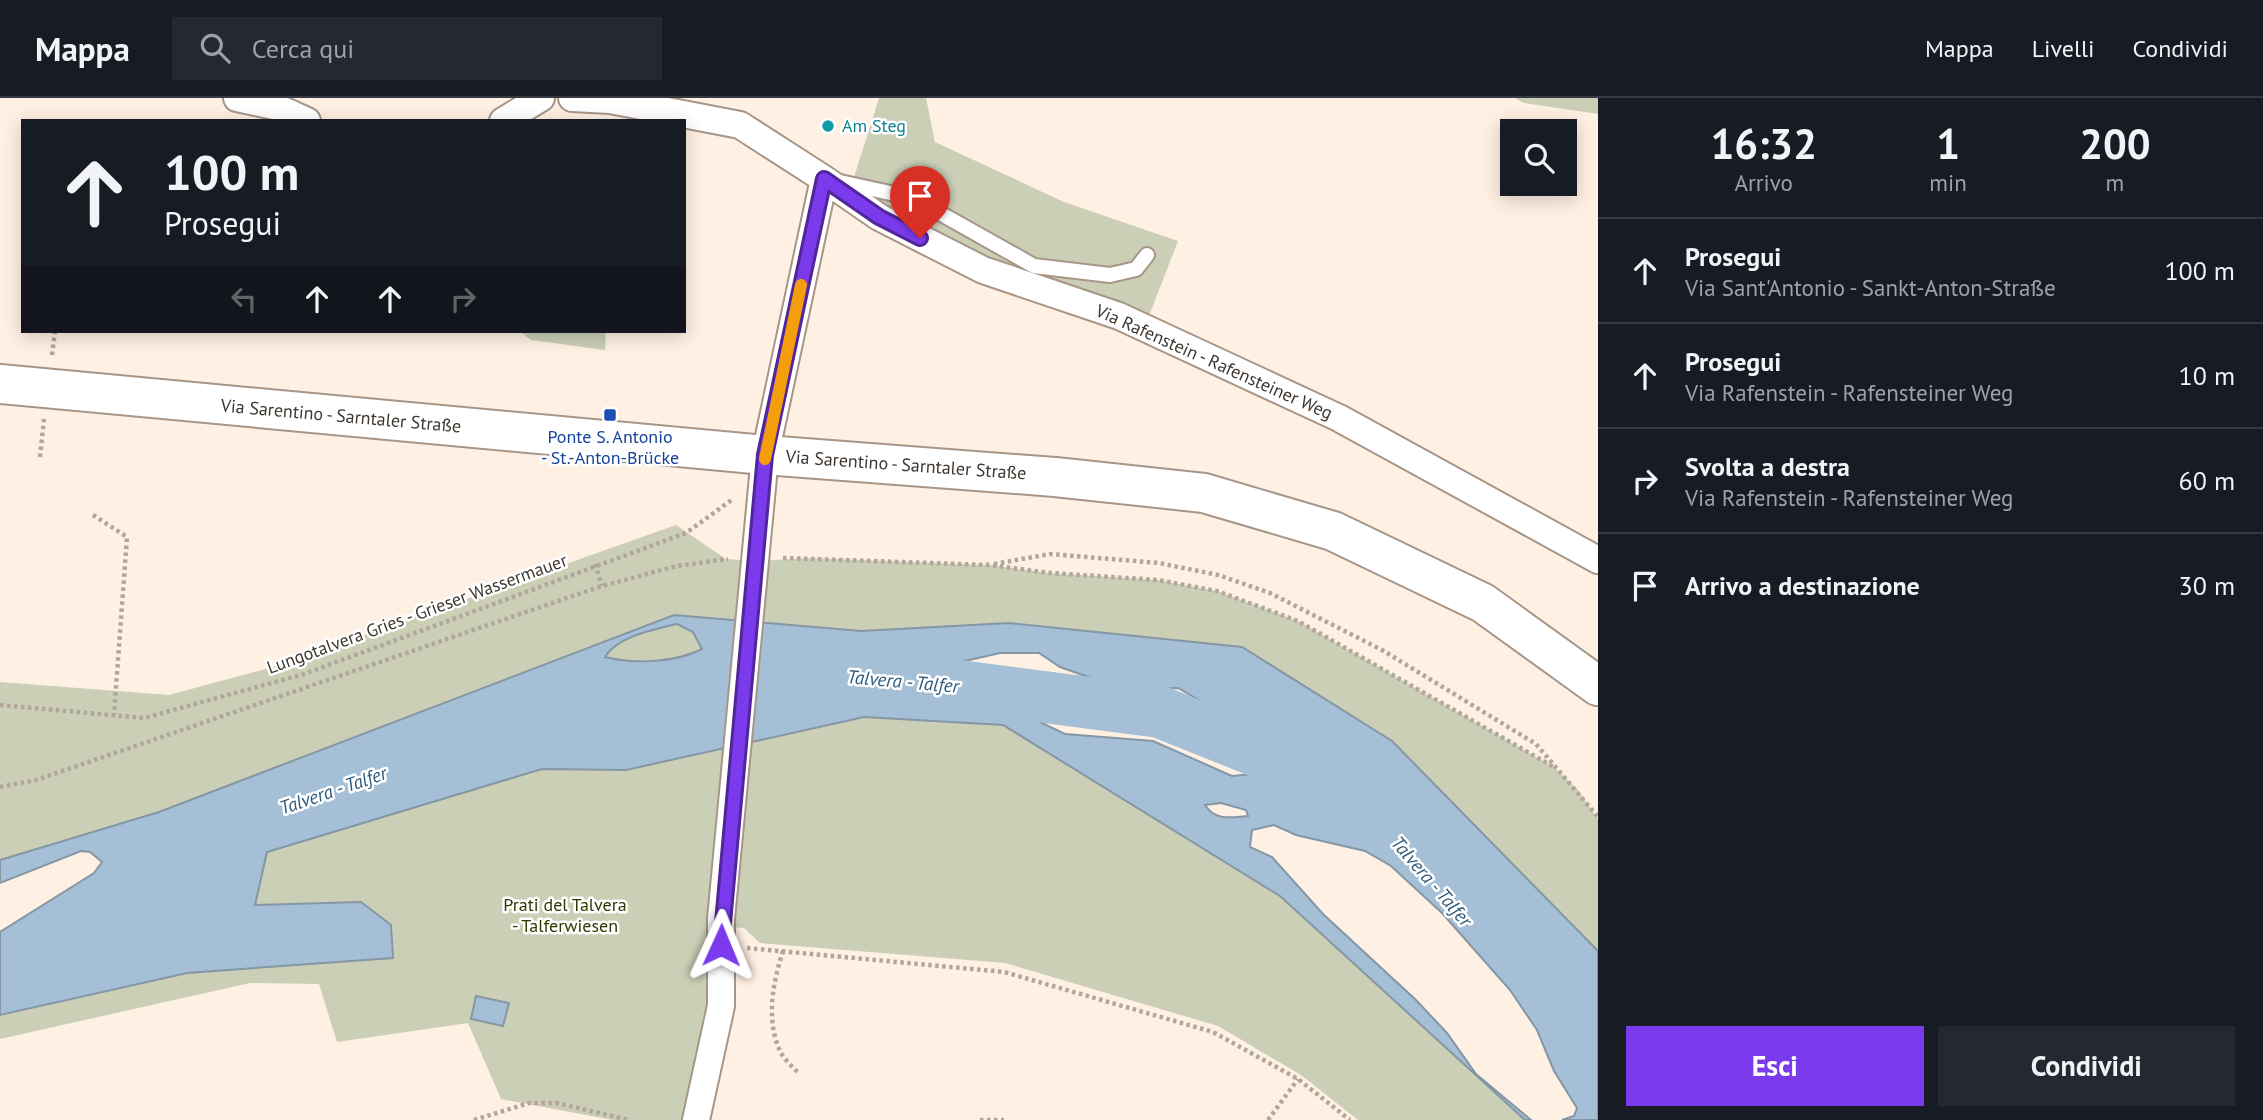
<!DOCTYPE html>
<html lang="it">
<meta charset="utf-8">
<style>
:root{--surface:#171b24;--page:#242831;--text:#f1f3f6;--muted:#9ea1a6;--line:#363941;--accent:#7c3aed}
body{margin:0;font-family:"PT Sans",sans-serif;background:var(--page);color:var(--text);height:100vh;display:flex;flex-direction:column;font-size:26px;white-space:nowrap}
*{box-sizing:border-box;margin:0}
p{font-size:23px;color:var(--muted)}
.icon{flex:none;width:38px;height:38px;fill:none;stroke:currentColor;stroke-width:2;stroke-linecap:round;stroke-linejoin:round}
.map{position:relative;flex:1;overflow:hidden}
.details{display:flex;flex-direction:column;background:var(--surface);width:665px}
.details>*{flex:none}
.hud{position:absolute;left:21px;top:21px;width:665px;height:214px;border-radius:0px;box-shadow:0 4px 18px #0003;background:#171b24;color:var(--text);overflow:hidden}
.controls{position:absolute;left:1500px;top:21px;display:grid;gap:14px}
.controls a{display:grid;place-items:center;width:77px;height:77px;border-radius:0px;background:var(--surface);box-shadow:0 4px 18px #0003;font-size:35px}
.pin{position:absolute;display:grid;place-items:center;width:60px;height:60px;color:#fff;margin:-72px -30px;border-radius:50% 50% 50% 0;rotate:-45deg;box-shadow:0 0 7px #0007}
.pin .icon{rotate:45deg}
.me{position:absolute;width:77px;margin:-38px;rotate:1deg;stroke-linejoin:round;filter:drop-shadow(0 0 5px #0008)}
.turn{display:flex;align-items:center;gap:24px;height:147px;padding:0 28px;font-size:32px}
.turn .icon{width:91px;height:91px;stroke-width:2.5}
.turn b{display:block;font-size:49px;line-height:60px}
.lanes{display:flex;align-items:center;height:66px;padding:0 28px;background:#0003;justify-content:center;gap:35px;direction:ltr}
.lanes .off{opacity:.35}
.eta{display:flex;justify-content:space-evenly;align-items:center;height:119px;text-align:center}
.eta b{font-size:42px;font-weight:700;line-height:49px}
.action{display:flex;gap:14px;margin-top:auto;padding:14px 28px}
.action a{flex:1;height:80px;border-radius:0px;background:var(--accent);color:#fff;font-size:28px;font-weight:700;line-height:80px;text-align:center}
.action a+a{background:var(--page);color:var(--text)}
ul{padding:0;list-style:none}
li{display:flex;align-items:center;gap:21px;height:105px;padding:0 28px;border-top:2px solid var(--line)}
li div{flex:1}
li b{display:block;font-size:26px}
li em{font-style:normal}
header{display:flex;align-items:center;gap:42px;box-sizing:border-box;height:98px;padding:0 35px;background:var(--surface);border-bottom:2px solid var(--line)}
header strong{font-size:33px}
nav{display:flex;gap:38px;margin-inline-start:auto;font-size:24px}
.search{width:490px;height:63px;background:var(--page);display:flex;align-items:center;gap:18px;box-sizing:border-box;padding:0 24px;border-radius:0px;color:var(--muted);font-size:26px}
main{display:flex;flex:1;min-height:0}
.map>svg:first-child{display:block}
.green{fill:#cbcfb6}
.water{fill:#a4bfd6;stroke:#8596a4;stroke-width:2;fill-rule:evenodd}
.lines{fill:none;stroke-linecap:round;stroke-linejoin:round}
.river{stroke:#a4bfd6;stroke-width:52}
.lane-casing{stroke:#a79688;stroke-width:18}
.street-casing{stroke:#a79688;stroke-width:30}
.primary-casing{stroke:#a79688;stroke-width:42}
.path{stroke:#b1a69c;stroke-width:4.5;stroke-dasharray:3.5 3.5;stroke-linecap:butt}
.lane{stroke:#fff;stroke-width:14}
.street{stroke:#fff;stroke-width:26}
.primary{stroke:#fff;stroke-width:38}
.street-bridge-casing{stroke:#a79688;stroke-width:30;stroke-linecap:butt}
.street-bridge{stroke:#fff;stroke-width:26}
.route-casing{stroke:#51269a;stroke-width:18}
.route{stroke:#7c3aed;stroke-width:12}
.slow{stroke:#f59e0b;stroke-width:12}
.culture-dot{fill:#0f9aa8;stroke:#fff;stroke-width:2.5}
.transit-dot{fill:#1a4fb4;stroke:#fff;stroke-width:2.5}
.labels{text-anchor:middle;stroke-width:5;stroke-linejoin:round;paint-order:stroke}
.culture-label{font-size:18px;fill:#0d838f;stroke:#fff;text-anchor:start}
.street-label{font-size:18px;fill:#3e3731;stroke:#fff}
.transit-label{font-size:18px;fill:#164399;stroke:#fff}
.park-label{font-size:18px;fill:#323700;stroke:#fff}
.water-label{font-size:19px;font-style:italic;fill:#2e5a7c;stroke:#fff}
</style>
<header>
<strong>Mappa</strong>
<div class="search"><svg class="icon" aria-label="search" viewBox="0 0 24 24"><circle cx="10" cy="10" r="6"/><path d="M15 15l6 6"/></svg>Cerca qui</div>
<nav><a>Mappa</a><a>Livelli</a><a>Condividi</a></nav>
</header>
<main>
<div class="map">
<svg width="1598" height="1022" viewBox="0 0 1598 1022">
<rect width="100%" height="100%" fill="#fff0e4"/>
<path class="green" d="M879,0H926L935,44L1064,104L1178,143L1142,236L887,140L844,111Z
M1515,0H1598V16L1524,5Z
M519,233H606L605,252L531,242Z
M676,427L726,461L757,463L809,460L990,467L1050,475L1158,482L1217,493L1298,523L1554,669L1578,692L1598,721V853L1397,648L1009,525L861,533L674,517L159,714L0,762V584L169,597L280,567Z
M677,526L693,534L702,551C674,565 635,564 605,560C618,538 653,532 677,526Z
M864,619L1003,627L1280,798L1525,1022H1358L1301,977L1218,928L1005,865L760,845L744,830L712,828L706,917L684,1022H612L501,1001L468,925L337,944L319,886L250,885L0,941V918L187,875L393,860L361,804L255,808L267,754L542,671L627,672Z"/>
<path class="water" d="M674,517L861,533L1009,525L1242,549L1392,643L1598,853V1022H1562L1574,1018L1577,1010L1554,973L1537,932L1510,892L1442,815L1391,768L1365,753L1296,737L1274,727L1252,732L1250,749L1272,759L1323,816L1416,902L1447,935L1476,976L1531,1022H1525L1280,798L1003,627L864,619L626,672L542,671L267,754L255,807L361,804L391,827L393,860L187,875L0,917V834L94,775L102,764L90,754L81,753L0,785V762L159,714ZM677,526L693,534L702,551C675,565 633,566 605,559C618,538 653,532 677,526ZM1000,555H1039L1060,569L1125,592L1178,590L1225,617L1244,632L1252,642L1257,672L1253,676L1232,678L1153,643L1065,636L981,596L934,582L931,576L939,569ZM1221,705L1246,712L1248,718C1232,719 1216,724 1205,707Z
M476,898L509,905L503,928L471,921Z"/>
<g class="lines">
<path class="river" d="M882,578L1160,614L1322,679"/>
<g class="lane-casing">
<path id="lane" d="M840,84L913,100L1034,168L1110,177L1136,171L1147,157"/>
</g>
<g class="street-casing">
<path id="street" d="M237,0L274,8L307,23
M572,0L610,2L740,27L824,81L765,357L761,400
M503,23L541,0
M824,81L879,119L983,172L1119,218L1339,320L1598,462
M696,1022L721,908V821"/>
</g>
<g class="primary-casing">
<path id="primary" d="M0,286L765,357L1055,379L1204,395L1333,433L1483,505L1598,588"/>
</g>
<path class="path" d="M52,257L55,233
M40,359L44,321
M93,417L127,439L114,617
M783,460L990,467L1050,475L1158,482L1217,493L1298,523L1554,669
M595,466L602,488
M994,466L1050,456L1159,465L1218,477L1270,495L1382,552L1536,646L1598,719
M0,607L144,620L304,576L686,435L733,401
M0,689L36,682L602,488L677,468L728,461
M747,850L1004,874L1213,934L1298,981L1350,1022
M783,853C773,884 765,923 781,955C785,962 793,969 799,976
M474,1022L529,1005H557L629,1022
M980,1022H1004
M1268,1022L1298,981"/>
<use href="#lane" class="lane"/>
<use href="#street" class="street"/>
<use href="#primary" class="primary"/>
<g class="street-bridge-casing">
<path id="street-bridge" d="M721,821L761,400"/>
</g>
<use href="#street-bridge" class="street-bridge"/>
</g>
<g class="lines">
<g class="route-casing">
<path id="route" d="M721,847L765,357L824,81L879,119L920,140"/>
</g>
<use href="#route" class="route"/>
<path class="slow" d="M765,361L801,187"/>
</g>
<circle class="culture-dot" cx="828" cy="28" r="7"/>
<rect class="transit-dot" x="603" y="310" width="14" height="14" rx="3.5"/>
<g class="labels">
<g class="culture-label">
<text x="842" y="34">Am Steg</text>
</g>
<g class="street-label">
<text transform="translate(1214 264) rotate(24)" y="6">Via Rafenstein - Rafensteiner Weg</text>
<text transform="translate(341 318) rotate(5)" y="6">Via Sarentino - Sarntaler Straße</text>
<text transform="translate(906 367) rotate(4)" y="6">Via Sarentino - Sarntaler Straße</text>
<text transform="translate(417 516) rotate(-20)" y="6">Lungotalvera Gries - Grieser Wassermauer</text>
</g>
<g class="transit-label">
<text x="610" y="345">Ponte S. Antonio<tspan x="610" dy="21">- St.-Anton-Brücke</tspan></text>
</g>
<g class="park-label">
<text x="565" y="813">Prati del Talvera<tspan x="565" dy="21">- Talferwiesen</tspan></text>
</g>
<g class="water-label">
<text transform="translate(903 583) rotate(5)" y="7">Talvera - Talfer</text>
<text transform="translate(333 692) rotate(-19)" y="7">Talvera - Talfer</text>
<text transform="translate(1432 783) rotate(49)" y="7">Talvera - Talfer</text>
</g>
</g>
</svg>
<div class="controls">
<a><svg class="icon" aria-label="search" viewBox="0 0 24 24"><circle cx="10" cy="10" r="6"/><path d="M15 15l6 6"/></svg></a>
</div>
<div class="pin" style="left:920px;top:140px;background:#d93025"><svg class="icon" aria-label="arrive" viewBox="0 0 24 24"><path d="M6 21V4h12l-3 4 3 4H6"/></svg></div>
<svg class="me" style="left:721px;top:847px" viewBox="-20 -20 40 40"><path d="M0-17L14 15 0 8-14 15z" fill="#7c3aed" stroke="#fff" stroke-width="4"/></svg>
<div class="hud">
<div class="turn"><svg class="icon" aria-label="ahead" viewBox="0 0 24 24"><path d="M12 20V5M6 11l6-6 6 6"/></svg><div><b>100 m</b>Prosegui</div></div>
<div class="lanes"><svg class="icon off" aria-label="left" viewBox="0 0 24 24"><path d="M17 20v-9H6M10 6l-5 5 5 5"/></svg><svg class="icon" aria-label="ahead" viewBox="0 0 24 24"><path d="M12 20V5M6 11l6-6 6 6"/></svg><svg class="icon" aria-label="ahead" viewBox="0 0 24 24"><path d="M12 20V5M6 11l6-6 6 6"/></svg><svg class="icon off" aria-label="right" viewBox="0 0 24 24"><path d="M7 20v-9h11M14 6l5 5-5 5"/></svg></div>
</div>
</div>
<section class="details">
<div class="eta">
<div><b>16:32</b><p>Arrivo</p></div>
<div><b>1</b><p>min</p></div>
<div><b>200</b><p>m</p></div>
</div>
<ul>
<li><svg class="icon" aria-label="ahead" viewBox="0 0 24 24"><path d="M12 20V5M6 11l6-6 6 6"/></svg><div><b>Prosegui</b><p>Via Sant'Antonio - Sankt-Anton-Straße</p></div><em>100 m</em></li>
<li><svg class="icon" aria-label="ahead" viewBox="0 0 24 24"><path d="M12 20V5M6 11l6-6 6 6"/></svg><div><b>Prosegui</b><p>Via Rafenstein - Rafensteiner Weg</p></div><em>10 m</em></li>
<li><svg class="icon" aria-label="right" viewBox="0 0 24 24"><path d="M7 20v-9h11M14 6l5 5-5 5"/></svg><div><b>Svolta a destra</b><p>Via Rafenstein - Rafensteiner Weg</p></div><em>60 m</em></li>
<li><svg class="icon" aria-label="arrive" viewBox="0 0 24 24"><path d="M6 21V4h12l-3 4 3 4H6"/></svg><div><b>Arrivo a destinazione</b></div><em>30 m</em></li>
</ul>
<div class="action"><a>Esci</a><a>Condividi</a></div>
</section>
</main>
